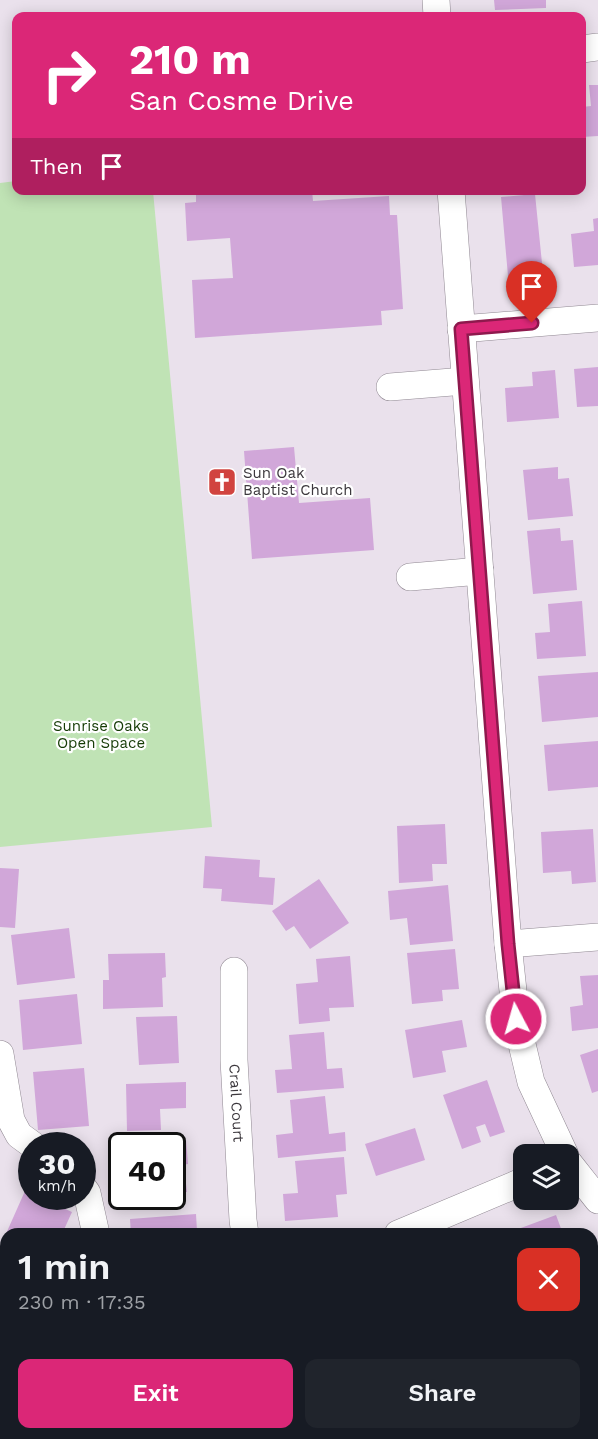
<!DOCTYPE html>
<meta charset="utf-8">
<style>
:root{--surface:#171b24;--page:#20242c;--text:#f1f3f6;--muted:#9ea1a6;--accent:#db2777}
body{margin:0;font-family:"Work Sans",sans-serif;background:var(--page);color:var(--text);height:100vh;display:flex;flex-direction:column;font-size:22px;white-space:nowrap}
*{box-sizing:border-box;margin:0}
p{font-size:20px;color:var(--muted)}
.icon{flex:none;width:33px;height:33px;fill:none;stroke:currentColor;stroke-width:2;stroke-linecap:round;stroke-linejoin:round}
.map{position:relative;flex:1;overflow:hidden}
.drawer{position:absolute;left:0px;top:1228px;width:598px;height:212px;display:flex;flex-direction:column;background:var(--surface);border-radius:18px 18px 0 0;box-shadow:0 3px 15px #0003}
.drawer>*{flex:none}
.guide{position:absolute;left:12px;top:12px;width:574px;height:183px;border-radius:12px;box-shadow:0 3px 15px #0003;background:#db2777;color:#fff;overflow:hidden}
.fabs{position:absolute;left:513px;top:1144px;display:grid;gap:12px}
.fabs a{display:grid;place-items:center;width:66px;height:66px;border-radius:12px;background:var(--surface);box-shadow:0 3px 15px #0003;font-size:30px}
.speed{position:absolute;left:18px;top:1132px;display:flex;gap:12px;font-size:30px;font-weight:700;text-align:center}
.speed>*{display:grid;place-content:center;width:78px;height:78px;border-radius:50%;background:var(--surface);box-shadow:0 3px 15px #0003;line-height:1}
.speed small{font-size:15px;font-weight:400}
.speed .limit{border:3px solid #111;border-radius:9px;background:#fff;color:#111}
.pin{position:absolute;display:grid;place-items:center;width:51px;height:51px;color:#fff;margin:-62px -26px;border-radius:50% 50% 50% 0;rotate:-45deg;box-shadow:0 0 6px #0007}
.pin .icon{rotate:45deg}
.me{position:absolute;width:66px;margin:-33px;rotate:354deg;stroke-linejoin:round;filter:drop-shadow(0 0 4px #0008)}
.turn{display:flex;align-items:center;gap:21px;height:126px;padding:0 18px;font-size:27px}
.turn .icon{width:78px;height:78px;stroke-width:2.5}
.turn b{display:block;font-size:42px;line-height:51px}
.then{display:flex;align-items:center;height:57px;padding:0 18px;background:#0003;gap:12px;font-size:22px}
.round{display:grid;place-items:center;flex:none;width:63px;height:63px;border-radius:12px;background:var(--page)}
.overview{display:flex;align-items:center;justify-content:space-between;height:102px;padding:0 18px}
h1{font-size:36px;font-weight:600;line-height:45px}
.cta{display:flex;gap:12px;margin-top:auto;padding:12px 18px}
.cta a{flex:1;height:69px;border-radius:12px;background:var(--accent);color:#fff;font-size:24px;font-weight:600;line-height:69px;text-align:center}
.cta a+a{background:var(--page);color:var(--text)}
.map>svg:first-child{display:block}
.commercial{fill:#ebd7c8}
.green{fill:#c0e3b5}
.building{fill:#d1a7d9}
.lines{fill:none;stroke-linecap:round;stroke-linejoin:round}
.minor-casing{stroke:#908892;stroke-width:28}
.minor{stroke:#fff;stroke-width:27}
.route-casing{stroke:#8e194d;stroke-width:15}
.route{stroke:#db2777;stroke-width:10}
.labels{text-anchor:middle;stroke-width:4.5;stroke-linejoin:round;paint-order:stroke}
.poi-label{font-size:15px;fill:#3c383d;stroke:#fff;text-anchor:start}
.park-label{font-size:15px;fill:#153b05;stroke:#fff}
.street-label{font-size:15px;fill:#3c383d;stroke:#fff}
</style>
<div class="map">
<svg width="598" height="1439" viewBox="0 0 598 1439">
<rect width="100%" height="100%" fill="#eae1ec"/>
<path class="commercial" d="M0,1348H6V1434H328V1439H0Z"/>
<path class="green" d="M16,181V190L153,191L212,827L0,847V183Z"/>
<path class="building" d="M494,0H546V8L495,10Z
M589,85H598V136L582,137V107L591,106Z
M196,190H312L313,201L389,196L390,215H397L403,309L381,311L382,325L195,338L192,280L233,278L230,238L187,241L185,203L196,202Z
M535,194L543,273L508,276L501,197Z
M598,218V265L574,267L571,234L594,231L593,219Z
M598,367V406L577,407L574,369Z
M555,370L559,418L507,422L505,388L533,386L532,372Z
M294,447L299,503L370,498L374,550L252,559L244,451Z
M558,467V479L569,478L573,516L528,520L523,470Z
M560,528L561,541L573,540L577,590L533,594L527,531Z
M582,601L586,656L537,659L535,633L550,632L548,604Z
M598,672V717L542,722L538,676Z
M598,741V787L548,791L544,745Z
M445,824L447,864H432L433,881L399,883L397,826Z
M593,829L596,882L572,884L571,871L543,873L541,832Z
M205,856L260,860L259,877L275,878L273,905L221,901L222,889L203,888Z
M0,868L19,869L15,928L0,927Z
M319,879L349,923L310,949L294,926L286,931L272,911Z
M448,885L453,941L410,945L407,918L390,920L388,891Z
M69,928L75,978L17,985L11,935Z
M455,949L459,989L442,990L443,1001L412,1004L407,953Z
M165,953L166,977L162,978L163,1007L103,1009V980H109L108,954Z
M350,956L354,1007L329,1008L330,1021L299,1024L296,984L318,982L316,959Z
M598,975V1028L572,1031L570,1007L583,1005L580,976Z
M77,994L82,1044L23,1050L19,1000Z
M177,1016L179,1063L139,1065L136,1017Z
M462,1020L467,1047L442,1051L446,1072L413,1078L405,1030Z
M324,1032L327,1069L342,1068L344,1088L277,1093L275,1070L292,1069L289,1035Z
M598,1049V1091L592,1093L580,1055Z
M84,1068L89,1126L38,1130L33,1072Z
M487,1080L505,1132L490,1137L485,1124L476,1127L481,1142L462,1149L443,1095Z
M186,1082V1108L160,1109L161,1130L127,1131L126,1084Z
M325,1096L329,1134L345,1132L346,1151L278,1158L276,1135L293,1133L290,1100Z
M415,1128L425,1160L376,1176L365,1144Z
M186,1140L188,1164L175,1166V1175H185L187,1192L172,1193V1146H141V1144Z
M344,1157L347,1194L336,1195L338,1217L285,1221L283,1194L298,1193L295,1161Z
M25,1191L32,1194V1197H39L72,1212L62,1234H6V1247L1,1245Z
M196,1214L197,1231L182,1232V1234H131L130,1219Z
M556,1215L563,1234H511L510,1232Z
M598,1345V1392L592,1394V1347Z
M6,1372V1429H0V1373Z
M598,1421V1439H592L589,1434H592V1424Z
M163,1434H321V1439H163Z
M342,1434H411V1439H342Z"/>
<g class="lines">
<g class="minor-casing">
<g id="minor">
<path d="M436,0L437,16"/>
<path d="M582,49L598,47"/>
<path d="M451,190L508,944L516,1019L531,1082L565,1155"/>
<path d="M461,329L598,318"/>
<path d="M390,387L465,381"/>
<path d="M410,577L480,571"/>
<path d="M508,944L598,937"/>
<path id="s1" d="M234,971V1060L243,1220L245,1234"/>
<path d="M0,1054L11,1120L19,1135L34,1146"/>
<path d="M568,1162L598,1200"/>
<path d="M82,1186L87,1193L96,1234"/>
<path d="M398,1234L524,1181"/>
<path d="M0,1316H6"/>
<path d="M0,1370H6"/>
<path d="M148,1434V1439"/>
<path d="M534,1434L537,1439"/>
<path d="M109,1439L112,1434"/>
</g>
</g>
<use href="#minor" class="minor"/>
</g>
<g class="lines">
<g class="route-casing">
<path id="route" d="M516,1019L508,944L461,329L532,323"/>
</g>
<use href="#route" class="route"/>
</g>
<defs>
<g id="church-square" transform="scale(1.5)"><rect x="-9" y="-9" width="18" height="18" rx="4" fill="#d1433f" stroke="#fff"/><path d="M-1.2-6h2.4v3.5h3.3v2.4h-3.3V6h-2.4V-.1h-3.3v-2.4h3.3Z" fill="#fff"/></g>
</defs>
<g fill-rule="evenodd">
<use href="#church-square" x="222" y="482"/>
</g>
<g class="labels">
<g class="poi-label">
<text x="243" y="478">Sun Oak<tspan x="243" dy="17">Baptist Church</tspan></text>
</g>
<g class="park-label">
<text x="101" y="731">Sunrise Oaks<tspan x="101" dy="17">Open Space</tspan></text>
</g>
<g class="street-label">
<text dy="5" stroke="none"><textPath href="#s1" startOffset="132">Crail Court</textPath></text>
</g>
</g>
</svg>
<div class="fabs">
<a><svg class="icon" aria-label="layers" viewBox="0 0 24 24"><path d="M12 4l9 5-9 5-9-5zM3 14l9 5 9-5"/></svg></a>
</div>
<div class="speed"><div>30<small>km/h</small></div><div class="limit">40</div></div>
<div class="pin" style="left:532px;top:323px;background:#d93025"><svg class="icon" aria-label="arrive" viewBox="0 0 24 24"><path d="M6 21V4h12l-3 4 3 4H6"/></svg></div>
<svg class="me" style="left:516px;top:1019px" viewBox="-20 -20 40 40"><circle r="17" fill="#db2777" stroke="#fff" stroke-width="3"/><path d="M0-11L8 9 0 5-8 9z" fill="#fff"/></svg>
<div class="guide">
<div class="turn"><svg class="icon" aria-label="right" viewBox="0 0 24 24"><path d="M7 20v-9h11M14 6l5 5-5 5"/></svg><div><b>210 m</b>San Cosme Drive</div></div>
<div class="then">Then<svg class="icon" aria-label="arrive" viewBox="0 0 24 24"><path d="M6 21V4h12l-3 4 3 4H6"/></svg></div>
</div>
<section class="drawer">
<div class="overview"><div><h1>1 min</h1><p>230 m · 17:35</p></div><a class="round" style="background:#d93025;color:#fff"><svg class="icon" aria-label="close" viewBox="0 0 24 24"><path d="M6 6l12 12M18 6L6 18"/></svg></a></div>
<div class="cta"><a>Exit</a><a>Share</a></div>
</section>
</div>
